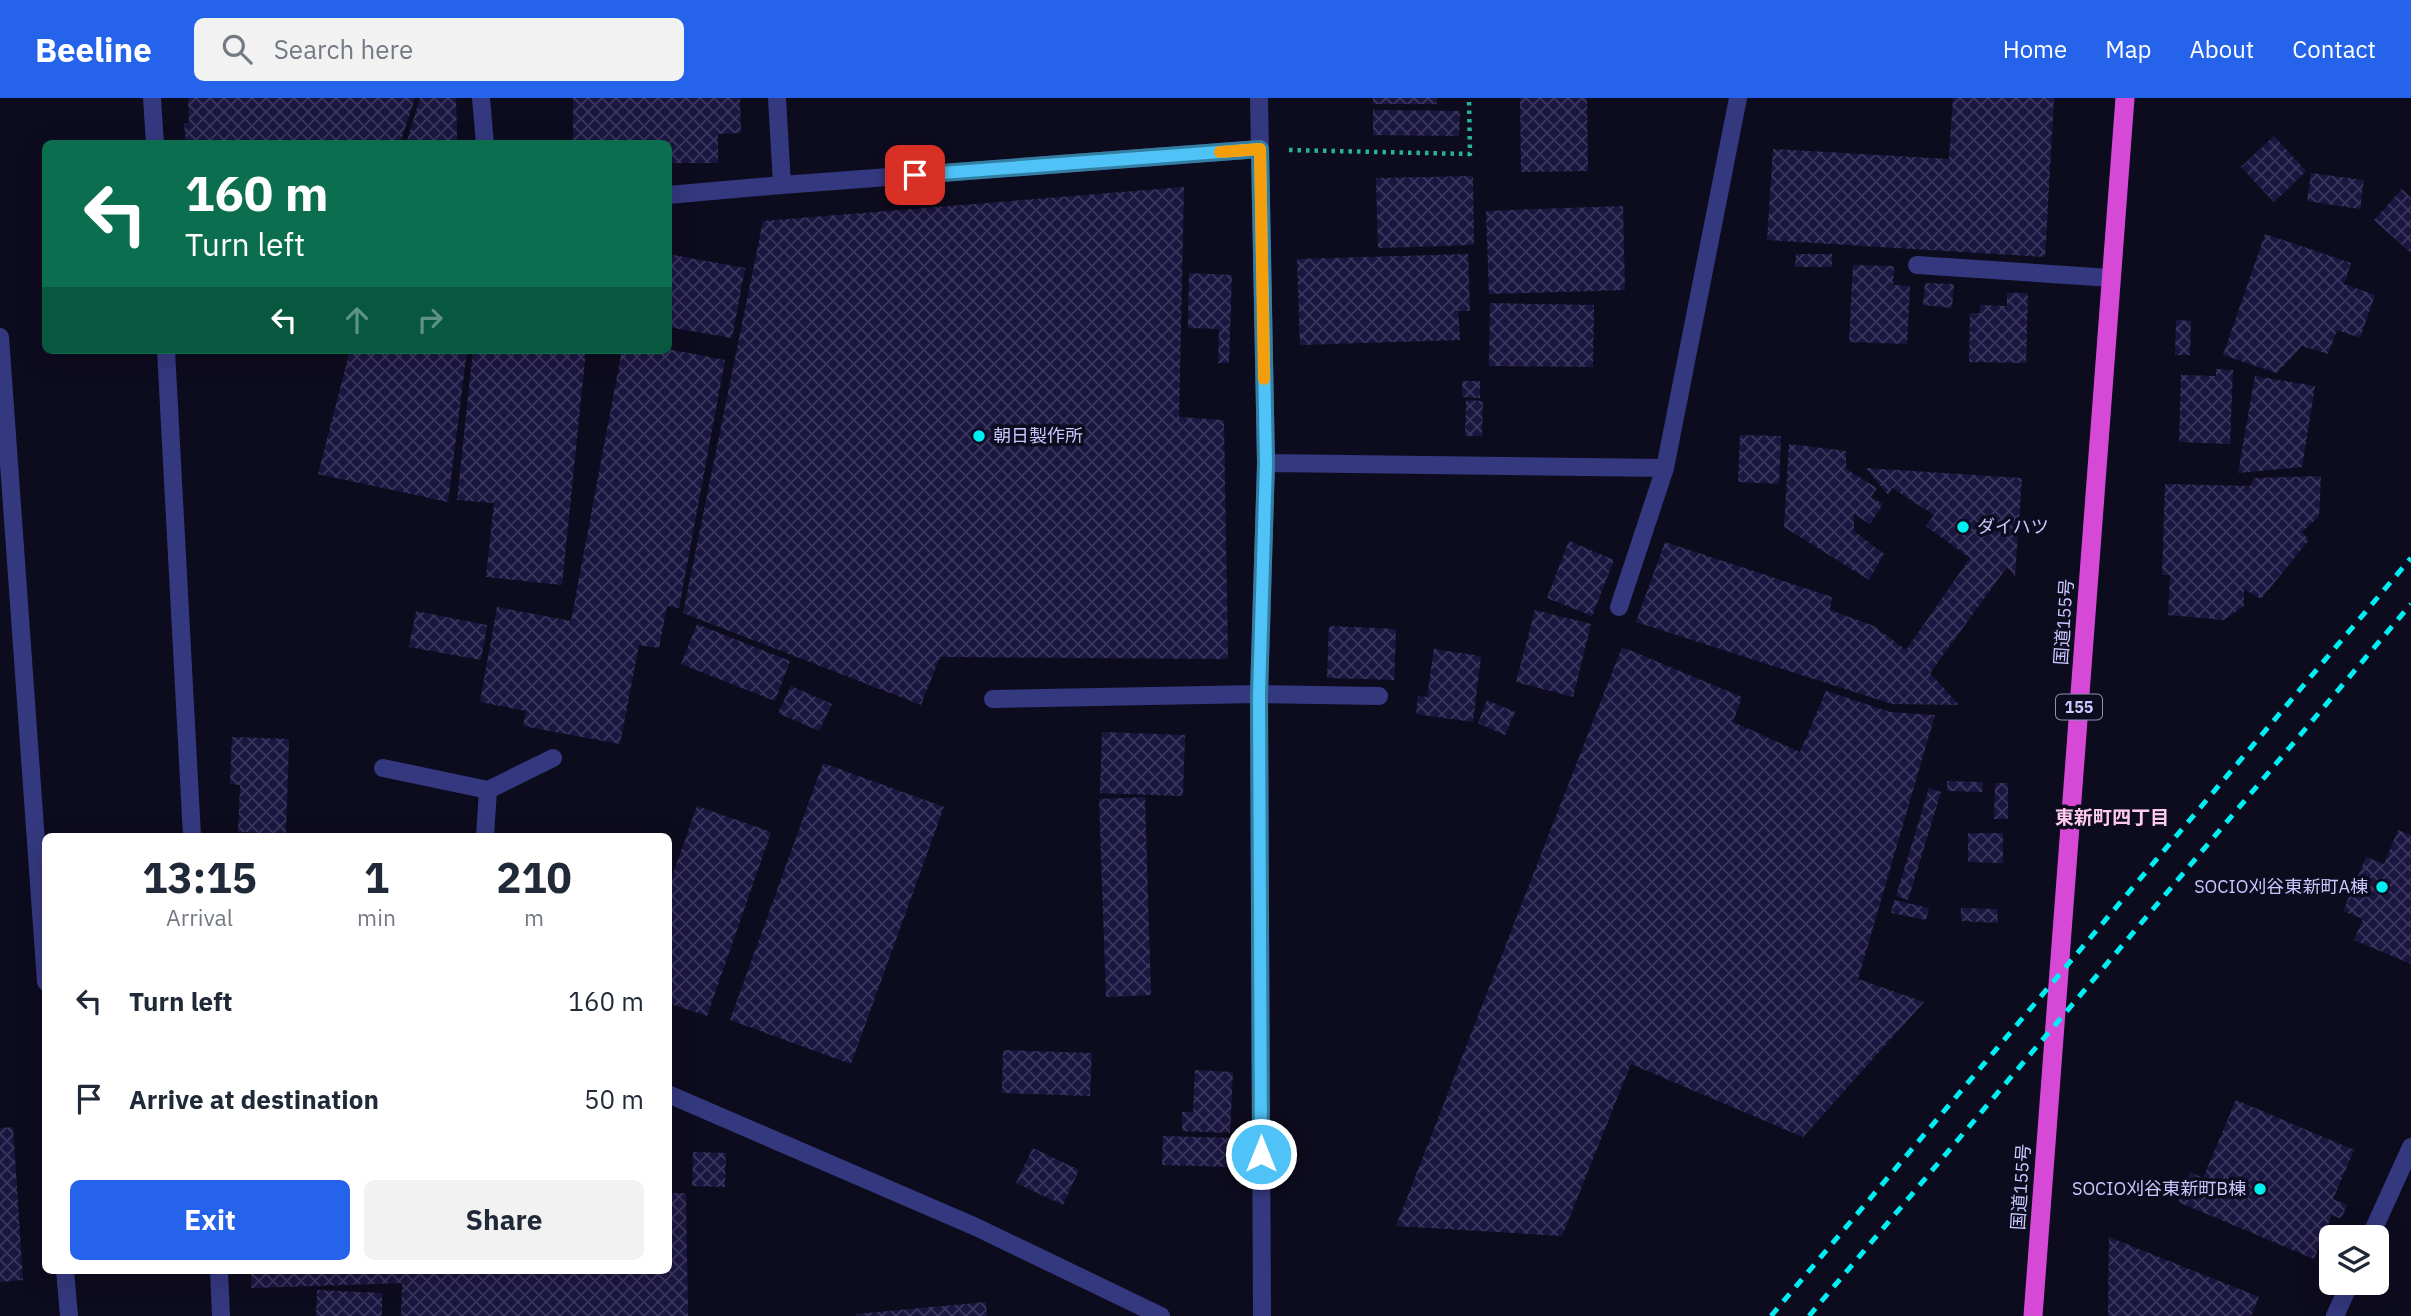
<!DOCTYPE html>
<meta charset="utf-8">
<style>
:root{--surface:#fff;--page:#f2f2f3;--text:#1f2937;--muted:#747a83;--accent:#2563eb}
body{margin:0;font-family:"IBM Plex Sans","Noto Sans JP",sans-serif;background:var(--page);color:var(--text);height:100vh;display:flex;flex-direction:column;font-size:26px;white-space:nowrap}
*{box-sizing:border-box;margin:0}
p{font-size:23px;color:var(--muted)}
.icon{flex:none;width:38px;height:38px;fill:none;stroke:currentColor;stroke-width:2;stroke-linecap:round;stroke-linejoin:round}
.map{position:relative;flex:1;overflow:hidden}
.sheet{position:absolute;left:42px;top:735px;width:630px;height:441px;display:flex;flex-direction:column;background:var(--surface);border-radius:10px;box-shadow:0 7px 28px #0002}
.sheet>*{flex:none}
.hud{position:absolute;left:42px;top:42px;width:630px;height:214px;border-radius:10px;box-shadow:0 7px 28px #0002;background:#0b6e4f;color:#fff;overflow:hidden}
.controls{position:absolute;left:2319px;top:1127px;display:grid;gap:14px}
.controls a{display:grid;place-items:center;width:70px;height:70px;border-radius:10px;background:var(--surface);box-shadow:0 7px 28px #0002;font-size:35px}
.pin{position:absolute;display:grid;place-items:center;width:60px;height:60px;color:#fff;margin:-30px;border-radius:14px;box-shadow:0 4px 10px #0006}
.me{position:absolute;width:77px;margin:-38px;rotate:0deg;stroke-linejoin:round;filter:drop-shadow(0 0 5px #0008)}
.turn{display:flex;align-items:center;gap:24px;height:147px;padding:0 28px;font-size:32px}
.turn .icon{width:91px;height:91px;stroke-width:2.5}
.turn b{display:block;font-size:49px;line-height:60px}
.lanes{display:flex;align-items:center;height:66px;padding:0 28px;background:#0003;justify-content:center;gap:35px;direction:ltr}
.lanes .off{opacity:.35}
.eta{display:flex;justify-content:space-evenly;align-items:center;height:119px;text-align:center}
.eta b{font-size:42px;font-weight:700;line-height:49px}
.action{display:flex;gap:14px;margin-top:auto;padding:14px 28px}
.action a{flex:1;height:80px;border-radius:10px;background:var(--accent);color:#fff;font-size:28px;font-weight:700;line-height:80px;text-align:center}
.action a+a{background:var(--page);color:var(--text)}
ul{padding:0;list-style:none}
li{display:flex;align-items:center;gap:21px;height:98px;padding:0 28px}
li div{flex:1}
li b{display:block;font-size:26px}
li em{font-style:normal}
header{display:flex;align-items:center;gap:42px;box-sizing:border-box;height:98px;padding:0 35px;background:var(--accent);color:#fff}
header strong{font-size:33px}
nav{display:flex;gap:38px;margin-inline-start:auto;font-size:24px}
.search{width:490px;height:63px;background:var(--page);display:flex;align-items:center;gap:18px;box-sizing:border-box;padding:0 24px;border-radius:10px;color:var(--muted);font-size:26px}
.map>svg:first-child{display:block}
.building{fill:url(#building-cross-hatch)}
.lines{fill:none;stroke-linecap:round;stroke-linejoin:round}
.path{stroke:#29b29e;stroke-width:4.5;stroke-dasharray:3.5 5;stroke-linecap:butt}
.service{stroke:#34387e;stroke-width:18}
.minor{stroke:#34387e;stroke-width:18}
.trunk{stroke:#d649d6;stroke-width:19}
.rail{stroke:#00eff3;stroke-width:5;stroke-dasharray:10 9;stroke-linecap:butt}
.route-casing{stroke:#337fa1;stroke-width:18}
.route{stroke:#4fc3f7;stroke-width:12}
.slow{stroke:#f59e0b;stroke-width:12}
.poi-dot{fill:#00eff3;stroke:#0d0b1e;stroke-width:2.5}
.labels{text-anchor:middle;stroke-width:7;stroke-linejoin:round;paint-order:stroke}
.shield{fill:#0d0b1e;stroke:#918fbc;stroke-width:2}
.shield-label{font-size:16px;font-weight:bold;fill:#c9c8ff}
.poi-label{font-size:18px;fill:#c9c8ff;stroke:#0d0b1e;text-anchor:start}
.street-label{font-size:18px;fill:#c9c8ff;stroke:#0d0b1e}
.neighbourhood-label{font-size:19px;font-weight:bold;fill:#ffcaf0;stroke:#0d0b1e}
</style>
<header>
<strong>Beeline</strong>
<div class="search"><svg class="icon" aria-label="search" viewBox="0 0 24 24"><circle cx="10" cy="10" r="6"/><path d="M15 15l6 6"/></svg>Search here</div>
<nav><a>Home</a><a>Map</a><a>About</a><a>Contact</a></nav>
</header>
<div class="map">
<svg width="2411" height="1218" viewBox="0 0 2411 1218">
<defs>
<pattern id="building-cross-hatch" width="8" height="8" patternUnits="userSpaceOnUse" patternTransform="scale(1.75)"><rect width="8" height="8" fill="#1b163f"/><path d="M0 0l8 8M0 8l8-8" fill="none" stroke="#3b365c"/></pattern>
</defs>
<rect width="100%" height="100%" fill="#0d0b1e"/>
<path class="building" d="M188,0H415L400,46H186L184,26L189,24Z
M420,0H456L457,46H406Z
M573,0H740L741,35L718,36V65H668V46H573Z
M1373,0H1437V6H1373Z
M1520,0H1587L1588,73L1521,74Z
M1953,0H2054L2045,159L1767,142L1773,51L1949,61Z
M1373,12L1460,13L1459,38L1373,37Z
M2274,38L2306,73L2274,104L2241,69Z
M2311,75L2364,82L2360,111L2307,103Z
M1473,78L1474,147L1378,150L1376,80Z
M1184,89L1179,319L1224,322L1228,561L940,559L921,607L683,515L763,123Z
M2402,91L2411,100V155L2374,122Z
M1623,108L1625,192L1489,196L1486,113Z
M2265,136L2351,165L2344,186L2375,197L2360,240L2337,232L2328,256L2302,248L2277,275L2223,257Z
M668,156L745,170L732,240L668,229Z
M1468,156L1470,213H1458L1460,242L1300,247L1297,161Z
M1796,156H1832V169H1795Z
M1853,167L1894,168L1893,187L1910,188L1907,246L1849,244Z
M1189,175L1232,177L1229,265H1218L1219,231L1188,230Z
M1925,185L1954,186L1952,210L1923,207Z
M2007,195H2028L2026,265L1969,264L1970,215H1980V207L2007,208Z
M1490,205L1594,207L1593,269L1489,268Z
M2176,222L2191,223L2190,257H2175Z
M668,251L725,262L679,510L667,508L659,550L639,547L620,646L523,628L526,613L480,604L497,509L571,523L622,252Z
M350,252H467L448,404L318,376Z
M473,252H586L562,487L486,479L494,405L457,402Z
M2216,271L2233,272L2230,346L2179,344L2181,277L2216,278Z
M2255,278L2315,288L2302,369L2238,375Z
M1462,283H1480V300L1462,299Z
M1466,302L1483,303L1482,338H1465Z
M1740,337L1781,338L1779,386L1738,384Z
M1789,346L1846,353V371L1877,390L1871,399L1883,406L1870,426L1854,416V433L1884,456L1869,482L1784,429Z
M1866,370L2022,380L2015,478L2007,469L1930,575L1959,607L1892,606L1636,524L1665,444L1832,499L1830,512L1874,528L1906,552L1970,460L1926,428L1934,417L1892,390L1888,397Z
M2321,378L2319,418L2302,434L2309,442L2261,501L2244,491V508L2224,522L2168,517L2170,477H2162L2165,386L2250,388L2254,380Z
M1569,443L1614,462L1592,518L1547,500Z
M1535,512L1591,526L1573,599L1516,584Z
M416,513L487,527L481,562L409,549Z
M697,526L790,563L775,603L681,566Z
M1329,528L1396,531L1394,582L1327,580Z
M1622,549L1742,599L1733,624L1800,654L1826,593L1890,614L1935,617L1858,881L1924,904L1803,1039L1631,966L1562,1138L1396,1128Z
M1434,551L1481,558L1473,624L1416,616L1418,598L1427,599Z
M791,588L832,606L819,633L778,615Z
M1487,602L1515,614L1505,637L1478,625Z
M1102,634L1185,637L1183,698L1100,695Z
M232,639L289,641L286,736L238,734L240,687L230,686Z
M823,665L944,709L851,966L730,922Z
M1947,683L1983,684L1982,694L1947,693Z
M1995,685H2008V721H1994Z
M1929,690L1941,694L1908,802L1896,798Z
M1145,699L1151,897L1106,899L1099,701Z
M697,708L771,734L707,918L668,905V790Z
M2398,732L2411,737V866L2354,842L2363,821L2343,813L2366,759L2384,766Z
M1968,735H2003V765L1968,764Z
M1894,802L1929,810L1926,822L1891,815Z
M1961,810L1997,811L1998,825L1961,823Z
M1003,952L1092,955L1090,998L1002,995Z
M1195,972L1233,974L1230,1035L1182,1033V1014H1193Z
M2236,1002L2354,1052L2333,1101L2347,1107L2341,1121L2332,1117L2314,1161L2178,1104L2190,1074L2203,1080Z
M13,1029L23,1182L0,1184V1030Z
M1163,1038L1233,1040L1232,1069L1162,1067Z
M1033,1050L1079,1072L1063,1107L1016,1085Z
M693,1054L726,1055L725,1089L692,1088Z
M668,1095H686L688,1218H401L402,1185L251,1190V1172H668Z
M2109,1139L2259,1199L2251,1218H2108Z
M317,1192L382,1195V1218H316Z
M986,1204L987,1218H856V1216Z"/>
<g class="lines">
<path class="path" d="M1289,52L1470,56L1469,0"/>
<path class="service" d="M0,239L46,884
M993,601L1259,596
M383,670L488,692L553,660
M485,738L488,692
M65,1172L69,1218"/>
<path class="minor" d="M152,0L155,46
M481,0L485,46
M777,0L782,87L1260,51
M1259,0L1266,365L1259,596L1262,1218
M668,97L782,87
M1917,167L2111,180
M166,252L192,738
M1266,365L1665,370L1738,0
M1619,509L1665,370
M1259,596L1379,598
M668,996L976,1129L1161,1218
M2370,1139L2411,1049
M219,1172L221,1218
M2335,1218L2350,1185"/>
<path class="trunk" d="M2033,1218L2125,0"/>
<path class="rail" d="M1771,1218L2411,460
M1809,1218L2411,506"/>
</g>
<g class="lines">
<g class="route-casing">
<path id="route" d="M915,77L1260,51L1266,365L1259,596L1261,1056"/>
</g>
<use href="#route" class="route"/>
<path class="slow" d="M1220,54L1260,51L1264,281"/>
</g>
<g class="poi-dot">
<circle cx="979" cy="338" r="7"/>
<circle cx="1963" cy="429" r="7"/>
<circle cx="2382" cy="789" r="7"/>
<circle cx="2260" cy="1091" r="7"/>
</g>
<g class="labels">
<rect class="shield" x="2056" y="596.5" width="46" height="25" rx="5"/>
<g class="shield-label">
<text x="2079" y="615">155</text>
</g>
<g class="poi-label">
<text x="993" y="344">朝日製作所</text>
<text x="1977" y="435">ダイハツ</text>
<text x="2368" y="795" text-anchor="end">SOCIO刈谷東新町A棟</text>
<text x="2246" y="1097" text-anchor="end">SOCIO刈谷東新町B棟</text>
</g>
<g class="street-label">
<text transform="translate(2064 524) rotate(-86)" y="6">国道155号</text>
<text transform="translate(2021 1089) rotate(-86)" y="6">国道155号</text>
</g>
<g class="neighbourhood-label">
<text x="2112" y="726">東新町四丁目</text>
</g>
</g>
</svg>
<div class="controls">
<a><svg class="icon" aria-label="layers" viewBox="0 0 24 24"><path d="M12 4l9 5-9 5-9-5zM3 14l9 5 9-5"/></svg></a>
</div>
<div class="pin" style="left:915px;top:77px;background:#d93025"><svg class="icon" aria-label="arrive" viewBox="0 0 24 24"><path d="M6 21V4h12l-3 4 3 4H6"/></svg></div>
<svg class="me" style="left:1261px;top:1056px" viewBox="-20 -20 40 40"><circle r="17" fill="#4fc3f7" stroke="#fff" stroke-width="3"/><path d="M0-11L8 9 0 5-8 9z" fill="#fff"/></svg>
<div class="hud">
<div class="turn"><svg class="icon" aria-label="left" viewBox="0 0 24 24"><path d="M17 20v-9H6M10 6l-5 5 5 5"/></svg><div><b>160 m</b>Turn left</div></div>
<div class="lanes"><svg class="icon" aria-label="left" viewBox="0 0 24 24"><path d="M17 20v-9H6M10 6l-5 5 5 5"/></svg><svg class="icon off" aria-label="ahead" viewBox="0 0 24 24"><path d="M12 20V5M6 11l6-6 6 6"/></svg><svg class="icon off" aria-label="right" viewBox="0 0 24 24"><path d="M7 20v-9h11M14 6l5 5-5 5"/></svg></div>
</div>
<section class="sheet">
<div class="eta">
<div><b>13:15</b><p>Arrival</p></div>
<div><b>1</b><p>min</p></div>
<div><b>210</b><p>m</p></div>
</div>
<ul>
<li><svg class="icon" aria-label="left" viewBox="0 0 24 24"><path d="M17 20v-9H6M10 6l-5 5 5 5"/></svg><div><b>Turn left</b></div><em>160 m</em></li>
<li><svg class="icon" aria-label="arrive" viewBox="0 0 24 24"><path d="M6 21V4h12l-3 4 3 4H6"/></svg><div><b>Arrive at destination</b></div><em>50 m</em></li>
</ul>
<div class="action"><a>Exit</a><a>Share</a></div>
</section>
</div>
